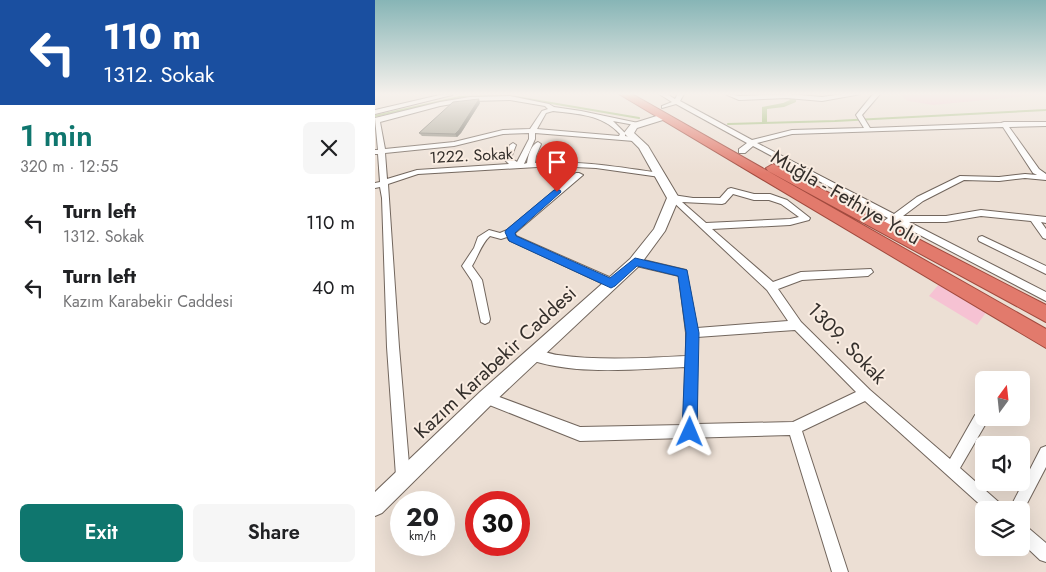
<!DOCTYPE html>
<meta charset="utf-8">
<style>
:root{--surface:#fff;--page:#f6f6f6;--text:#202124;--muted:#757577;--accent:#0f766e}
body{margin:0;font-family:Jost,sans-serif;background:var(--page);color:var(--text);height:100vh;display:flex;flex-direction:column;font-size:19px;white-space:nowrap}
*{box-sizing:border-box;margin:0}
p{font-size:16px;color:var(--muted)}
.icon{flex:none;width:28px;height:28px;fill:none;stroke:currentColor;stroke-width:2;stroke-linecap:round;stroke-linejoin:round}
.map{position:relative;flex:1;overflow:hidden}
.side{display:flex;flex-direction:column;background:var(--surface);width:375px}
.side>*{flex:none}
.banner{background:#1a4fa0;color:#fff;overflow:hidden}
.needle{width:32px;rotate:15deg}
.tools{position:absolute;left:600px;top:371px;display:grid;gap:10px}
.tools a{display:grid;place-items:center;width:55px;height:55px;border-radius:8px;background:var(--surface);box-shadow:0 5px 20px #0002;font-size:25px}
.speed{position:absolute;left:15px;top:491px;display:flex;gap:10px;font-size:25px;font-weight:700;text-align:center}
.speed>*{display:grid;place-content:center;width:65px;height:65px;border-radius:50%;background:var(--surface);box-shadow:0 5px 20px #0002;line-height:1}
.speed small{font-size:12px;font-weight:400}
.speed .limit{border:8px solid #d22;background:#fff;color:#111}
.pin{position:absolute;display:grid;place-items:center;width:42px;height:42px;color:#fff;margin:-51px -21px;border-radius:50% 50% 50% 0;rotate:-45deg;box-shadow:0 0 5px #0007}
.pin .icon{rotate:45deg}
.me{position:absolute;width:55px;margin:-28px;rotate:1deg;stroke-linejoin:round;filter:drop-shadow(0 0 4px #0008)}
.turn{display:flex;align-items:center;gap:18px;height:105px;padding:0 20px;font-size:22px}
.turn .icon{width:65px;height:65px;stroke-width:2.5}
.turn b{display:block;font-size:35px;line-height:42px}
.round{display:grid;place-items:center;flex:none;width:52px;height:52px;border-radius:8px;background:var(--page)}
.head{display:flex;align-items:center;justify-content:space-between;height:85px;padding:0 20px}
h1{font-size:30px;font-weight:600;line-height:38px;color:var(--accent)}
.cta{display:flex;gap:10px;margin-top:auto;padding:10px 20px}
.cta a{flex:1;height:58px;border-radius:8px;background:var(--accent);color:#fff;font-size:20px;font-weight:600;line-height:58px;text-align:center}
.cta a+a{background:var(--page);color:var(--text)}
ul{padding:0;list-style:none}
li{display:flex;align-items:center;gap:15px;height:65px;padding:0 20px}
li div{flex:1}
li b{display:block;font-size:19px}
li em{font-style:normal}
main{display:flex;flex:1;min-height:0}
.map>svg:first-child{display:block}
.green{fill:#f6c2d3}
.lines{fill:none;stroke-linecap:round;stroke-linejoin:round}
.stream{stroke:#96b66c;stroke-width:2}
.canal{fill:#96b66c;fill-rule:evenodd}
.minor-casing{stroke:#72665d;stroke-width:2}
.tertiary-casing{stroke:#72665d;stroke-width:2}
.trunk-casing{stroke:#a14a3e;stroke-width:2}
.minor{fill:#fff;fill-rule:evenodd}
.tertiary{fill:#fff;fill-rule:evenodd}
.trunk{fill:#e27a6c;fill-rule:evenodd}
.wall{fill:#949084}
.shaded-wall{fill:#78766c}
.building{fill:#aca89a;stroke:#78766c}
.route{fill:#1a73e8;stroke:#114b97}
.labels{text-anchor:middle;stroke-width:4;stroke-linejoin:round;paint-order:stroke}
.far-street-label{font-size:16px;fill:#342f2b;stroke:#f9ece1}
.street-label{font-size:20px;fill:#342f2b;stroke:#f9ece1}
</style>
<main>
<section class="side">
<div class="banner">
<div class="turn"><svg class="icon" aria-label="left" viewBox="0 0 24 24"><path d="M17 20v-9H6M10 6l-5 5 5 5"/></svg><div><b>110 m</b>1312. Sokak</div></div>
</div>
<div class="head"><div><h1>1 min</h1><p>320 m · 12:55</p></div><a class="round"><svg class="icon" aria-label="close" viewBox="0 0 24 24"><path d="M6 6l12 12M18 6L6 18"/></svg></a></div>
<ul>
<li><svg class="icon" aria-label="left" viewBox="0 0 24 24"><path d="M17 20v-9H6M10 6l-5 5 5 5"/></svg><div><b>Turn left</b><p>1312. Sokak</p></div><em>110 m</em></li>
<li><svg class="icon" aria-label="left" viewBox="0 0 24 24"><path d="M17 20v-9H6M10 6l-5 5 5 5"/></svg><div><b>Turn left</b><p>Kazım Karabekir Caddesi</p></div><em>40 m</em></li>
</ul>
<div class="cta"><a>Exit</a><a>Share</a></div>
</section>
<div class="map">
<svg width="671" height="572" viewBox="0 0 671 572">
<rect width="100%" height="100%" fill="#ecdfd4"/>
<path class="green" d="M671,94L558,105L533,101L526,95Z
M564,284L612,311L602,325L554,296Z"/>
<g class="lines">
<path class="stream" d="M141,97L264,118
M0,116L85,97L133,96
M353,124L460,121L671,110"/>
<path class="canal" d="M417,97L421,100V102L409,107L392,109V123L387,124V107L408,103L415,100L414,99Z"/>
<g class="minor-casing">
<path id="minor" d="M69,94L77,95L0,114V110Z
M284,94H292L300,99L303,94H309L305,101L377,140L417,130L489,128L481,115L498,94H505L487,115L495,128L626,123L629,122H671V126L634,127L664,169L671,174V180L650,178L624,181L589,180L548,201L528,216H571L606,210L671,217V223L666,222L671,229V239L668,238L656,221L606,216L571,222H534L671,292V301L520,222L509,228H503L502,226L513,218L378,146L370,153H364V149L372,143L301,104L287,108V106L297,102ZM628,127L658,173L662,175L650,174L624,177L585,176L542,197L519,214L382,143L417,134Z
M350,94L365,96L414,94L447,97L467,94H486L447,101L412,98L364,100Z
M135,96L174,104L179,107L206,111L268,124L265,126L238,121L250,133V136L261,138V140L259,141L160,133V139L149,164L152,163C153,156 156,145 163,142L166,144L161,156L160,163C202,160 243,167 285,173L289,175L285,177L221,168L179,166L43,174L13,184L24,347L35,476L33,481L28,483L23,481L21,476L12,347L7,198L5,187L0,188V183L5,182L3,154H0V150H3L0,118L65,102L95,97ZM135,100L170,106L173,109L167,111L155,129L128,130L79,142L10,149L5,122L65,106L95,101ZM178,111C202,114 227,114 245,134L244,136L162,129L171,113ZM154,133V139L142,162L136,158L141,145L138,143L135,145L128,158L134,164L42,170L12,179L10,153L79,146L128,134Z
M201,173H204L208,175L140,233L141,236L241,280L242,283L241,286H233L134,240L132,237L126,239L115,236C107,243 103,256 97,266L107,280L115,319L114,322L110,324L106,322L97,281L87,266L99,248L103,237L114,230L125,233L132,230Z
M356,188L379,194H395L412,200L435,218L434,220L415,225L337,229L398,282L426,272L496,269L498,272L493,276L427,280L403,289L426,322L495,390L575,459L600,415L605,414L609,415L611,420L610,425L585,468L627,505L629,510H611L490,401L427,431L473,572H457L415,435L205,441L107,402L105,398L107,394L111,392L205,427L309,425L310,367C261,369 200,376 153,359L151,355L153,351C162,348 174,354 183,355C226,361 268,358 311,356V333L304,276L257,265L255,262L257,259L260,258L311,270L322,328L413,321L392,290L294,198L298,195L318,198H345L353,189ZM358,194L379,200H394L406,204L424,217L415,219L331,223L307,202L347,204L350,203ZM420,330L481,392L418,422L322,424V337Z
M607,236L671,266V274L604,241L603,239L604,237Z
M671,446V467L646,515V510H634L666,448Z
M646,523L651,526L671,543V562L665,560L646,542Z"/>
</g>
<g class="tertiary-casing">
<path id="tertiary" d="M288,114L291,115V119L262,128L259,133L273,146L304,198L290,231L265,265L117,404L7,513L0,516V492L105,392L255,259L279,229L292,198L264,148L249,133L256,124Z"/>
</g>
<g class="trunk-casing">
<path id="trunk" d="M244,94H257L671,329V348Z
M398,164L671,305V322L393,171L391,168Z"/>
</g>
<use href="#minor" class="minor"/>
<use href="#tertiary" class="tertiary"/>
<use href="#trunk" class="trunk"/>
</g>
<path class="wall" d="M105,103L86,133L82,137L47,136L44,133Z"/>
<path class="shaded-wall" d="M104,99L105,103L86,133L82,137L80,134Z"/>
<path class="building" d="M104,99L84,130L80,134L44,133L78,102Z"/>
<linearGradient id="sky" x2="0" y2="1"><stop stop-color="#87b5b6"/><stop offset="0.54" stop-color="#f6f1ec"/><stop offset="1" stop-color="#f6f1ec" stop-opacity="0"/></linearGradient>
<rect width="671" height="174" fill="url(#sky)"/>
<path class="route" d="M179,190H185L186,192L140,233L141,236L235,278L260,258L312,270L324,333L322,432L320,437L315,439L309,437L307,432L311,333L303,276L262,266L240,286L236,288L134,241L130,232L131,230Z"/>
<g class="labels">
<g class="far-street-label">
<text transform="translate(96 155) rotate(-3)" y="6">1222. Sokak</text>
</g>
<g class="street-label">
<text transform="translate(471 197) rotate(30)" y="7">Muğla - Fethiye Yolu</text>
<text transform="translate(472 343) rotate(46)" y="7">1309. Sokak</text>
<text transform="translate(120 362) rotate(-43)" y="7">Kazım Karabekir Caddesi</text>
</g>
</g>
</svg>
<div class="tools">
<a><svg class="needle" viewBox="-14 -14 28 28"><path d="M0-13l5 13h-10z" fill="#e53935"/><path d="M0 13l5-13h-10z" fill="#757577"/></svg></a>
<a><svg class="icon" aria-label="sound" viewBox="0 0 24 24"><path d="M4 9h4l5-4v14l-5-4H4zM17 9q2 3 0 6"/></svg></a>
<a><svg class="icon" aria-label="layers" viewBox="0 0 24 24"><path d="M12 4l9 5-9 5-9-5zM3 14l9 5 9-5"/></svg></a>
</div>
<div class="speed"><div>20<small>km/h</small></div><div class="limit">30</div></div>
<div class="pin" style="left:182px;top:192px;background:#d93025"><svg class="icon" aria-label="arrive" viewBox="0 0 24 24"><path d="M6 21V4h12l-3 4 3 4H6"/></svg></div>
<svg class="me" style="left:315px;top:432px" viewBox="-20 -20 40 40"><path d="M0-17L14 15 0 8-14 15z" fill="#1a73e8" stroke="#fff" stroke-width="4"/></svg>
</div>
</main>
